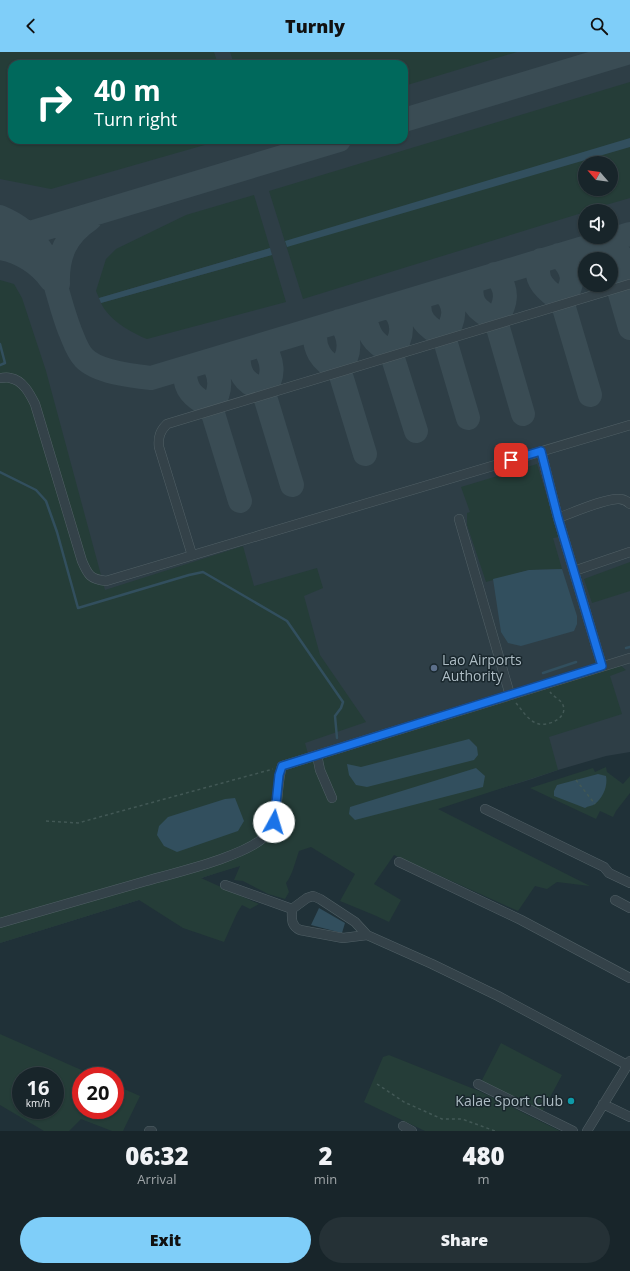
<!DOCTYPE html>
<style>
:root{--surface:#18252a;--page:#253136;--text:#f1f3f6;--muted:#9fa5a8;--line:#364247;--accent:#7fcef9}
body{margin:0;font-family:"Open Sans",sans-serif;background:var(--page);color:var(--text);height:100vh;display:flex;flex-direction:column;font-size:15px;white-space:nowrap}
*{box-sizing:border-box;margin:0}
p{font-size:13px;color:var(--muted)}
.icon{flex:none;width:22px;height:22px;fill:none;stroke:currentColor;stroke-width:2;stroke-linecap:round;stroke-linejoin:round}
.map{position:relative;height:1079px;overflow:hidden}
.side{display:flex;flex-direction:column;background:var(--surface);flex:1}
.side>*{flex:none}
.guide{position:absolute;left:8px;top:8px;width:400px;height:84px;border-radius:12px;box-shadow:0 1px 3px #0004,0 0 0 1px var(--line);background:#00695c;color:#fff;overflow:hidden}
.needle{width:26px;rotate:298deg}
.tools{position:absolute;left:578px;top:104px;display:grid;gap:8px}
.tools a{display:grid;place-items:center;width:40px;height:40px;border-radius:50%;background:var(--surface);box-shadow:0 1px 3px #0004,0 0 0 1px var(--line);font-size:20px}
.speed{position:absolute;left:12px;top:1015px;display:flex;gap:8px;font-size:20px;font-weight:700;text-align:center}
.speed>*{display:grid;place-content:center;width:52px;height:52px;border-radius:50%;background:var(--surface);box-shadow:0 1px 3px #0004,0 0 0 1px var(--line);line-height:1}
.speed small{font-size:10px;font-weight:400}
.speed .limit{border:6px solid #d22;background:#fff;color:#111}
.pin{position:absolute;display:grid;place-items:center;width:34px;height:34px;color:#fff;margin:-17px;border-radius:8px;box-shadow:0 2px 6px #0006}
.me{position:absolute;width:44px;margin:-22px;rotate:6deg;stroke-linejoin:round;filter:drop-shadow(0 0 3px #0008)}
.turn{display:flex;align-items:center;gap:14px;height:84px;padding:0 20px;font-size:18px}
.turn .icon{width:52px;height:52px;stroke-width:2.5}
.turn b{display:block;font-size:28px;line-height:34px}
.eta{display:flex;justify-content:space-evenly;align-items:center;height:68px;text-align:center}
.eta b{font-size:24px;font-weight:800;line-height:28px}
.action{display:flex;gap:8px;margin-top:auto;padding:8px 20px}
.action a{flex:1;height:46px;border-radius:24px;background:var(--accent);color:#111;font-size:16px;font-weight:800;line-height:46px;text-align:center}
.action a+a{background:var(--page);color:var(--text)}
header{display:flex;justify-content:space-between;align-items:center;height:52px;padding:0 20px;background:var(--accent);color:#111;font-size:18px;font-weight:800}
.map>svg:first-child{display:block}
.airport{fill:#2e3e46;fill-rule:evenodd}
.green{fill:#253d38;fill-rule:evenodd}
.water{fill:#324f5e}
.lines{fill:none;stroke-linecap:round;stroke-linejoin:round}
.stream{stroke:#324f5e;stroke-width:2.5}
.taxiway{stroke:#3a4c54;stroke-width:24}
.minor-casing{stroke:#516066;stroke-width:10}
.path{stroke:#425855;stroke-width:1.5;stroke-dasharray:3 3;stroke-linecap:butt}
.minor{stroke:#344249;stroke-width:9}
.route-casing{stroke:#114b97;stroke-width:10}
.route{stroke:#1a73e8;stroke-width:7}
.service-dot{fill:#5c6f8a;stroke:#19272d;stroke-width:1.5}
.culture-dot{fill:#0f9aa8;stroke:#19272d;stroke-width:1.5}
.labels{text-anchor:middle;stroke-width:3;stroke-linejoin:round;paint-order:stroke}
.poi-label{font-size:14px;fill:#aebdc5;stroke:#19272d;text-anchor:start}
</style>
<header><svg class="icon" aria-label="back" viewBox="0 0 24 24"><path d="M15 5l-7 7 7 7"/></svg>Turnly<svg class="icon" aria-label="search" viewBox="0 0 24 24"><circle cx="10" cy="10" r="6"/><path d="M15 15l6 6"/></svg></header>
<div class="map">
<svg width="630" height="1079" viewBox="0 0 630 1079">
<rect width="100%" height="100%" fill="#203138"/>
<path class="airport" d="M0,0H630V700L606,704L558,718L532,727L219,820L139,848L0,891ZM12,12H404V88H12ZM585,111H611V137H585ZM585,159H611V185H585ZM585,207H611V233H585Z"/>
<path class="green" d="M0,0H214L218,12H12V88H222L51,137L0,127Z
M230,0H517L404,34V12H234Z
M630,30V146L585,159V160L303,247L269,139ZM585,111H611V137H585Z
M254,143L270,196L99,246L96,239L106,207L116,197L186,163Z
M272,203L286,250L147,287C130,280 109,268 101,251Z
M0,228L14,232L22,246L46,319L105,538L243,494L254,534L317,516L323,536L304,544L320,603L366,670L305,691L310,709L620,613L626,618L610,624L622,662L549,685L558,718L438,757L590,834L557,830L547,837L535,834L518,859L394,803L374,832L401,848L389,870L374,863L340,849L355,822L311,795L299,799C295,810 293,822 286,831L289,840L285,847L268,842L243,829L234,828L240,814L201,826L259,852L250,857L242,853L237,861L224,890L183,876L139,848L0,891Z
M537,412L559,485L553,486L562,517L529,518L486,530L467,473V461L470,460L461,435Z
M630,510V539L592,551L584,527Z
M606,715L607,720L623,732L630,724V741L616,759L613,765L600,759L596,767L530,736L593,716L595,720Z
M0,982L95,1024H81V1058H115V1033L140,1044L123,1079H112L81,1067L69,1079H44L0,1053ZM21,1024H55V1058H21Z
M501,991L562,1023L541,1062L481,1030Z
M389,1003L479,1039L560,1079H425L364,1050L383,1005Z"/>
<path class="water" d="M630,86V95L287,195L285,189Z
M270,196L272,203L101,251L99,246Z
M562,517L577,564V572L574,579L521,594L508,591L501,580L493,527L529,518Z
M469,687L477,695L478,703L474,708L367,735L356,733L349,723L347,712L361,715Z
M476,716L485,724L483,735L355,768L349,762L350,755Z
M598,722L606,724C608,734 603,746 595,752C592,754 588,754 585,756L554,744V739L557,733Z
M235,746L244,769L238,779L177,800L164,794L157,783L159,774L168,765L225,747Z
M319,856L345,871L342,881L311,873Z"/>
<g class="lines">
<path class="stream" d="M0,292L5,311L0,313
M0,420L36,438L46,449L57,480L78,556L189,523L203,520L287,569L343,650L341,656L335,664L337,686
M626,596L630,595
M543,621L576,610"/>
<path class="taxiway" d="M404,68L630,0
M0,165C55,188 51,231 70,279C74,288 77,299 84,306C97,320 132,324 151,326L630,182
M607,189L613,193L620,203L622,219L618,235L630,276
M0,190L339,88
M0,196C20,199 40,212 51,228
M559,203C575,220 576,230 562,249L590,343
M541,208C531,227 547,240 562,249
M495,222C510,238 506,252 496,269L523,362
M472,230C469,253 477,257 496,269
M58,232C57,203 66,183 90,167
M420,246C416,267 427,275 444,285C455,268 458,254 443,239
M390,254C405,268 404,286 391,300L416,379
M364,262C368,281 372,291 391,300
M339,269C351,284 352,302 339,317L365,402
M316,277C312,295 321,311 339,317
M444,285L468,366
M262,293C273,307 276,325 263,338L292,433
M239,300C237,321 244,331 263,338
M211,308C222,324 222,339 211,355L240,449
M186,316C182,337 194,346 211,355"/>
<g class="minor-casing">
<path id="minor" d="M0,326C3,326 7,325 10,326C23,328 30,342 35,352L82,509C88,523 90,527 106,529L630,373
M541,399L558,466
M459,467L510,643
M192,503L159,395C158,385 160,379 167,372L630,232
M574,519L630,500
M602,614L558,466C572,461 606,446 619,447C623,447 627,449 630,452
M317,703L320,718L332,746
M485,757L604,815L609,821L630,831
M399,810L521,868L630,926
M225,833L292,857
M615,848L630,856
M0,871C49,857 98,843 146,829C174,821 247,804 265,784C281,766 275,737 282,714L630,606
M367,883L343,886L300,878C290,873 292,866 292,857L307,846L313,844L320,847L355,870L367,883L432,912L498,944L627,1013
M478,1032L573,1079
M603,1052L630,1065
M403,1074L412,1079
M149,1079H152
M587,1079L630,1009"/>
</g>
<path class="path" d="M516,651C522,658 529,670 539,672C550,674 570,665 562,651C559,647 553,644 550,640
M576,728L595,752
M46,769L78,771L273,717
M377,1032L404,1050L442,1067H462L495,1079"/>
<use href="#minor" class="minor"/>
</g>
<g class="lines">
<g class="route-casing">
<path id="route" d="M274,770L279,723L282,714L602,614L558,466L541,399L511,408"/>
</g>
<use href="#route" class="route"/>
</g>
<circle class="service-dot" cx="434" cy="616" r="4"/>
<circle class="culture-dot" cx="571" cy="1049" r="4"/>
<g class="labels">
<g class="poi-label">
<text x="442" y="613">Lao Airports<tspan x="442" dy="16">Authority</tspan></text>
<text x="563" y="1054" text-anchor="end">Kalae Sport Club</text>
</g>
</g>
</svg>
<div class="tools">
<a><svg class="needle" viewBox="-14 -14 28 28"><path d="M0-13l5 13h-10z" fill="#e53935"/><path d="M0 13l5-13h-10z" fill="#9fa5a8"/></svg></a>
<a><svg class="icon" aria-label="sound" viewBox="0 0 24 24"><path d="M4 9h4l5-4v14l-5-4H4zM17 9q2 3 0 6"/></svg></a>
<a><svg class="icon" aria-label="search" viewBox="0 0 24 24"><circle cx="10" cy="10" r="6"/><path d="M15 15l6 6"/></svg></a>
</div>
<div class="speed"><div>16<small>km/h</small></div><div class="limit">20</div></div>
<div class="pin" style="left:511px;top:408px;background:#d93025"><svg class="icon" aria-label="arrive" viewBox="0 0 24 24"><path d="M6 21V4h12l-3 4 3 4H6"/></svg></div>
<svg class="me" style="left:274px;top:770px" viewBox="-20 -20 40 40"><circle r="19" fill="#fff"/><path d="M0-13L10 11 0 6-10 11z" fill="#1a73e8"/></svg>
<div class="guide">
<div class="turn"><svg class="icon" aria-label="right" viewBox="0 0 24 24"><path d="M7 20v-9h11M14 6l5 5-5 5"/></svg><div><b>40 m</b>Turn right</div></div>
</div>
</div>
<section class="side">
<div class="eta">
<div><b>06:32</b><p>Arrival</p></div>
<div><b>2</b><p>min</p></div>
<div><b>480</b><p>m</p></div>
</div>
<div class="action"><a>Exit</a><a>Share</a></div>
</section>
